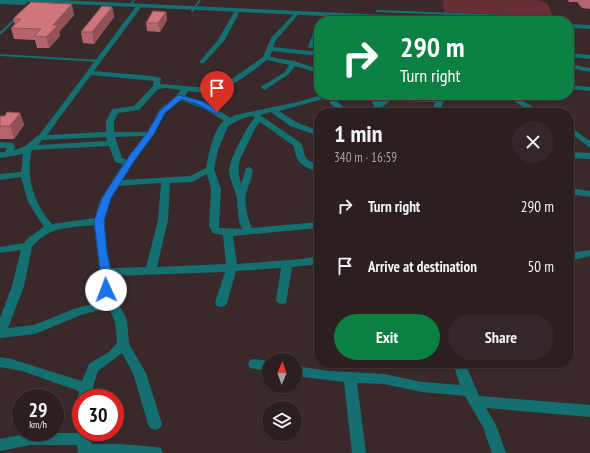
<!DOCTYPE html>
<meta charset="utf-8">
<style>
:root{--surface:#2b1f20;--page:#332729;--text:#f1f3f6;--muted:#a6a2a5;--line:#473d3e;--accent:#0b8043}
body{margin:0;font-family:"PT Sans Narrow",sans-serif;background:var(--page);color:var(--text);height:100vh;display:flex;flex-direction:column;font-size:15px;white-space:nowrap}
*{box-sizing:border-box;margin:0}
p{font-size:13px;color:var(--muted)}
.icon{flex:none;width:22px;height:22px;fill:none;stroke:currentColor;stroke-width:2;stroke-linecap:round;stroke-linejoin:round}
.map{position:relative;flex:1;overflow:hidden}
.details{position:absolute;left:314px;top:108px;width:260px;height:260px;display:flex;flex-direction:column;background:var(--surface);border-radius:16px;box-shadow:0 1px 3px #0004,0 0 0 1px var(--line)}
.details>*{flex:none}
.hud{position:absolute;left:314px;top:16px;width:260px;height:84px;border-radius:16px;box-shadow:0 1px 3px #0004,0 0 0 1px var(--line);background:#0b8043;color:#fff;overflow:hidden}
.needle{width:26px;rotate:2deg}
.buttons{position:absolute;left:262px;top:353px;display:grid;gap:8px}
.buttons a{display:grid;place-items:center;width:40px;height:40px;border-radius:50%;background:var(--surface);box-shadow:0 1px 3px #0004,0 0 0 1px var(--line);font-size:20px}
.speed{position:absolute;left:12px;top:389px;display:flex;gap:8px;font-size:20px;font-weight:700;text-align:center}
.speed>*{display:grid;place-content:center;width:52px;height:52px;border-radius:50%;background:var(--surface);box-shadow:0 1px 3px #0004,0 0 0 1px var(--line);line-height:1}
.speed small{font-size:10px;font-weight:400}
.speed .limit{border:6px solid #d22;background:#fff;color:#111}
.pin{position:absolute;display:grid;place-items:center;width:34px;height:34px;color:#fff;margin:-41px -17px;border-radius:50% 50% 50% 0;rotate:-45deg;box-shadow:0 0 4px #0007}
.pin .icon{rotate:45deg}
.me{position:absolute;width:44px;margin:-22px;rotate:358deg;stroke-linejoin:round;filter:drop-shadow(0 0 3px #0008)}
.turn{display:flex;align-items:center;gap:14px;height:84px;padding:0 20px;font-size:18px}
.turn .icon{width:52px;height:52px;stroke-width:2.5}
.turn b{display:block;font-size:28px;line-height:34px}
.round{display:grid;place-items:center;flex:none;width:42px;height:42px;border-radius:21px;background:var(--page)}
.headline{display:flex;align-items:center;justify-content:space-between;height:68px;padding:0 20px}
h1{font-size:24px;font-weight:600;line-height:30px}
.primary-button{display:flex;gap:8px;margin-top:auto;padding:8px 20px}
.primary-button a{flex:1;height:46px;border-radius:24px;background:var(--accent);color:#fff;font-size:16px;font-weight:600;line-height:46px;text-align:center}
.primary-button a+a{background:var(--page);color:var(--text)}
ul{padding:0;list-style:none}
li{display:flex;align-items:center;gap:12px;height:60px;padding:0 20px}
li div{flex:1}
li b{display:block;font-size:15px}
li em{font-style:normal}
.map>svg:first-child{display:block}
.green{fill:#673036}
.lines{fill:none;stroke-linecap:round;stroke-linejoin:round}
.service{fill:#146f70;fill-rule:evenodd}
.minor{fill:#146f70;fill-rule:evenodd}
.tertiary{fill:#146f70;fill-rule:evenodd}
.wall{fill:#b3656b}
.shaded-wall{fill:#925257}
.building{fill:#d0757c;stroke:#925257}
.route{fill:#1a73e8;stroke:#114b97}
</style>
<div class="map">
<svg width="590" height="453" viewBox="0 0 590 453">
<rect width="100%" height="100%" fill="#39292a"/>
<path class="green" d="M443,0H537L547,3L553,17L444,12Z"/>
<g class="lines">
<path class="service" d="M133,0H135L131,6H129V5Z
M199,0H201L193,12H191V11Z
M376,10L561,17L562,18L561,19L377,12H376Z
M18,15L20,16L0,35V32Z
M0,54L99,60L101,61L99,62L0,56Z"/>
<path class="minor" d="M137,5L142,6L94,71L152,76L161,78L160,84L210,88L233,78L263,57L271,38L295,13L298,15L276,40L273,47L319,52V56L272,51L270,57L294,61L319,69V73L295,66L289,74L265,90L261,88L262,86L285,72L289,65L267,60C242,79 221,97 188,91L185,96L211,105L230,118L235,115L298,102L321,95H333L334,99L351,113C341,113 331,107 327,98L279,111L296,122L319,131V136L290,126L271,112L260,115L301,143C308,159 300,157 319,166V172C302,167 296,163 294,146L260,122C254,128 253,134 249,141C241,158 235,164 241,184L246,168L249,167L253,170C252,179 248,186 246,194C244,202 248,221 252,228L319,222V228L233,236L237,264L302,259L319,256V264L292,267L286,303L282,304L278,303L276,300L281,268L236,271L227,303L225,306L221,307L217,306L215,303L225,272L112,276L115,301L121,308L127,320L129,344L146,373L162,424L160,428L155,430L150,428L148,424L133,373L122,353L98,371L93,387L92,398H81V402L78,398L79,391L22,371L0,367V357L11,359L82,381L89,364L109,352L117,343C116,330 117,318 107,308L81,315L35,334L0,338V318L12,286L21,250L0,253V247L24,243L28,238L44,227L28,202L21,177L0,180V174L21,172L23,154L0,158V152H5L7,148H0V142L13,143L15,147L14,150C25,148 31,141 40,134ZM91,75L154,81L153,86L134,106L112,109L106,122V132L47,135ZM167,88L181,90L175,97L159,110L148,132H114V122L118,113L139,110L158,89ZM181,100L205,109L224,121C214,127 208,156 206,168L190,176L121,180L154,134L165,113ZM252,116L255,118C247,126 229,160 229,171C230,181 235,189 237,198C238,209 237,219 242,229L220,228L219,226L221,189L214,169L218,150L228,126L241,119ZM144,136L127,160L122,158L115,137ZM106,137L107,141L38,145L42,140ZM109,146L115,162L123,164L100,200L95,218L52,224C34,205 25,176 32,150ZM207,174L211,189L209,226L213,233L223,235L226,264L157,267L168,220L170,183L192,182ZM161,183L158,220L146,267L111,268C104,235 99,219 116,188L117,186ZM94,225L103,301L74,309L34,325L8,328L24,286L32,247C49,226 69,228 94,225Z
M234,12L239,13L224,41L204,63H200V61L218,40Z
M372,18H376V21H370Z
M319,23V34L314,47L309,48L308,47L316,25Z
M569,53L590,55V59L569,57Z
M569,64L590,68V72L569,68Z
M569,85L590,87V91L569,89Z
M369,95H377L380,101L388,97L437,98L438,95H446L439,113H431L435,102L390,101L382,107L383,113H375L374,106Z
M460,95L510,97L509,95H517L522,100L542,113H532L514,101H485L461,97Z
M569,126L590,141V148L569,132Z
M569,152L590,153V159L569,158Z
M569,188L590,191V197L569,194Z
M590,250V256L569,261V253Z
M254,359L269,361V371L250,368L248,364L250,360Z
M453,363H465L479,396L590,405V417L486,408L496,425L506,453H492L483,427L465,396L422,392L384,384L357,383L366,453H352L344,382L295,376V366L329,371L384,374L422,382L460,385Z
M30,433H81L86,435L92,444H119L156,447L161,448L163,453H78L77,445H30L0,451V439Z"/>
<path class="tertiary" d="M0,0H58L472,19L475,21H429L28,2L25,5L0,4Z
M569,24L590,25V29L569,28Z"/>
</g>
<path class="wall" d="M568,0H590V9L582,8L577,2H569Z
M112,7L114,17L94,44L83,43L81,32Z
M166,12L167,20L160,32L147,31L146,23Z
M74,15L59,32L60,36L49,48H37L35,40L14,39L11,28L15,24L13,19Z
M20,113L24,125L14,139H0V116H5Z"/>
<path class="shaded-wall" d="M72,4L74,15L59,32L60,36L49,48L46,37L53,25Z
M112,7L114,17L94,44L92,32Z
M166,12L167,20L160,32L158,23Z
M20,113L24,125L14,139L10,126Z"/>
<path class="building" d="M31,2L72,4L53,25H58L46,37L34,36L41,29L11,28L21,19H13Z
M102,6L112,7L92,32H81Z
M153,11L166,12L158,23H146Z
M7,112L20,113L10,126H0V116H5Z"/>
<path class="route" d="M178,95L202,101L220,112L217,114L214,113L197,104L182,99L165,113L154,134L136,158L111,198L104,221L107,253L111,272L112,290L110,293H103L94,221L102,198L130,155L147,133L160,111Z"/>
</svg>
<div class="buttons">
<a><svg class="needle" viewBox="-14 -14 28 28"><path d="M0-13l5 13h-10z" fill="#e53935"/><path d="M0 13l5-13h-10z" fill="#a6a2a5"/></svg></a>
<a><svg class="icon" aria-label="layers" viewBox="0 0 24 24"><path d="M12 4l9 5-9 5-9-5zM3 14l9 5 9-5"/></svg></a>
</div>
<div class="speed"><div>29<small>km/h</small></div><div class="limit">30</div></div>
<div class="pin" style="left:217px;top:112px;background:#d93025"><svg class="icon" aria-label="arrive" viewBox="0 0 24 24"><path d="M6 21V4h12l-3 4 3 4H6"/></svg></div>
<svg class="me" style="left:106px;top:290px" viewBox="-20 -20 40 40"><circle r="19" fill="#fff"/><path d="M0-13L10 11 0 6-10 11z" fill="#1a73e8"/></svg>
<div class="hud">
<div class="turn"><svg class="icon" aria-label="right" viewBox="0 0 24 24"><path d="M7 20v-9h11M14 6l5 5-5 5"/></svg><div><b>290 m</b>Turn right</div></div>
</div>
<section class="details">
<div class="headline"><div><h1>1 min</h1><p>340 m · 16:59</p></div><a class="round"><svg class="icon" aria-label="close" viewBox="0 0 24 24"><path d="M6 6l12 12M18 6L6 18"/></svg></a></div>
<ul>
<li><svg class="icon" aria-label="right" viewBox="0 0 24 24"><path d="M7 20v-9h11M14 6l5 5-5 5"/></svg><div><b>Turn right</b></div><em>290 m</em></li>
<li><svg class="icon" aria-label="arrive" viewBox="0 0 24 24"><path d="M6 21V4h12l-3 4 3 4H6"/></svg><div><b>Arrive at destination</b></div><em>50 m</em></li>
</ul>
<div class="primary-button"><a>Exit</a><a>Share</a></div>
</section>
</div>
